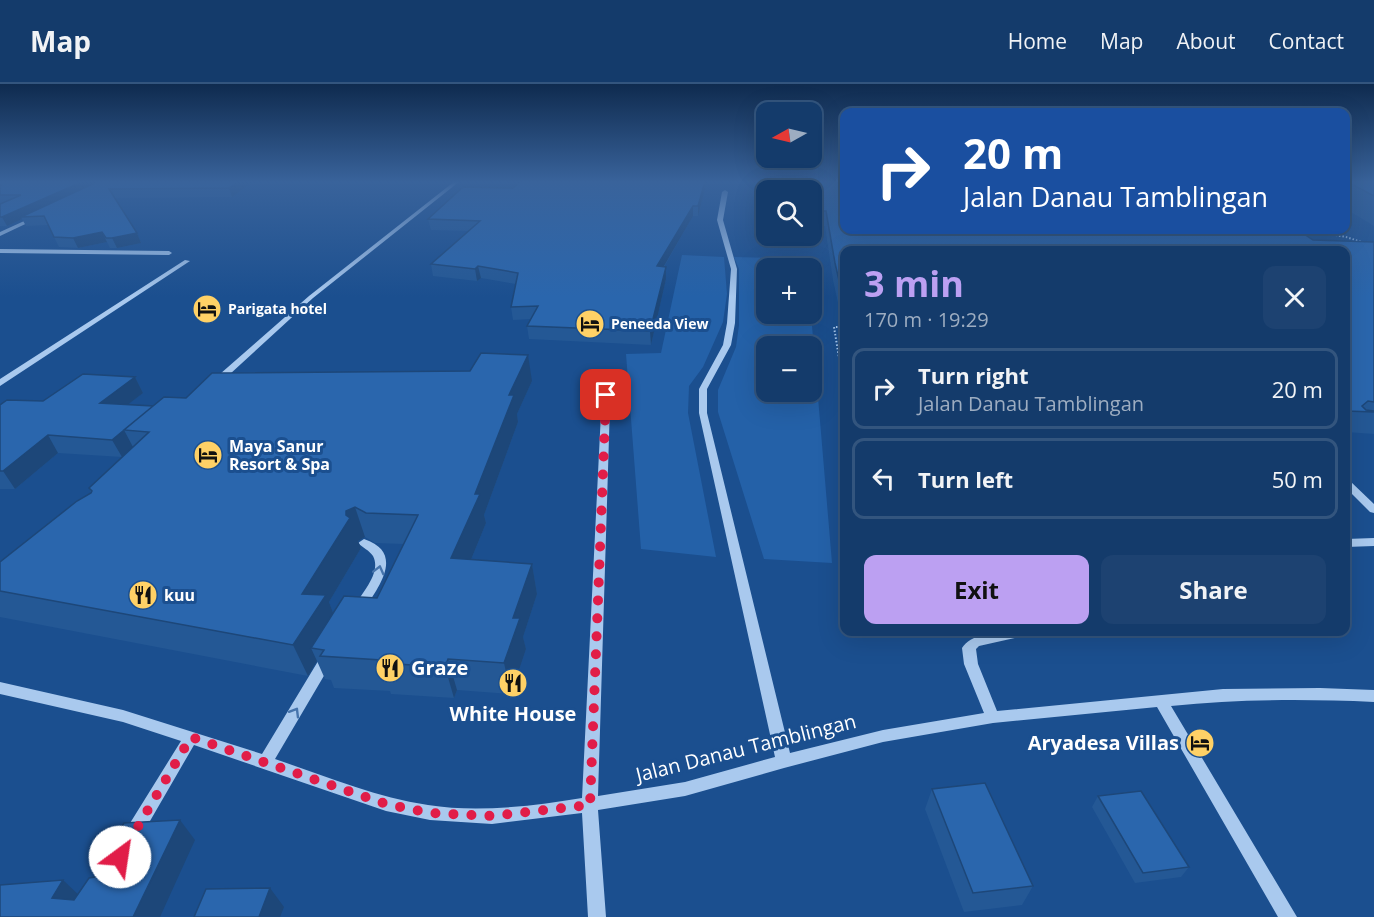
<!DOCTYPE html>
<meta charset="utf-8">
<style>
:root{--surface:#143b6b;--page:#1d4271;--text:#f1f3f6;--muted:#9dadc1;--line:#33557e;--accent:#bca0f2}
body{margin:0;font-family:"Open Sans",sans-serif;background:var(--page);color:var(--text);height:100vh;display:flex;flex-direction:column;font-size:22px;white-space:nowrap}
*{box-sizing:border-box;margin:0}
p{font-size:20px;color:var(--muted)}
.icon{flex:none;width:33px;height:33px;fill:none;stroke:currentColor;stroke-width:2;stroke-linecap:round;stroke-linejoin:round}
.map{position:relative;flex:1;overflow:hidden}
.details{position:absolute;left:840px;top:162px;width:510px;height:390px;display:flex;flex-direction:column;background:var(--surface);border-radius:12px;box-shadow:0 6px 24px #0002,0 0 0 2px var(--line)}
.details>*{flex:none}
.top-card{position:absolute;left:840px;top:24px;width:510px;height:126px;border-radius:12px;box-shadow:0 6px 24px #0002,0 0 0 2px var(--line);background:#1a4fa0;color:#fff;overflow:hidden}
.needle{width:39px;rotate:262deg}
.fabs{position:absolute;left:756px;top:18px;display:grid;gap:12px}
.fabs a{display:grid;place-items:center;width:66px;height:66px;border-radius:12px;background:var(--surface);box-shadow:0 6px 24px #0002,0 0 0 2px var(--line);font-size:30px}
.pin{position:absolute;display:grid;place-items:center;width:51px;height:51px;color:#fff;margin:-26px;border-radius:12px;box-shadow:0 3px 9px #0006}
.me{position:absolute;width:66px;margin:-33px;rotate:31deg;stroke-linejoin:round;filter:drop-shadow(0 0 4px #0008)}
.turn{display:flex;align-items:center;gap:21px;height:126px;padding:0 24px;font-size:27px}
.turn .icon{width:78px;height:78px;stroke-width:2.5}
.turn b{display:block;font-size:42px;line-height:51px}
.round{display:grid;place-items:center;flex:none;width:63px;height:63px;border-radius:12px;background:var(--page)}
.summary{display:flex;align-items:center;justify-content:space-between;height:102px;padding:0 24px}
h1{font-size:36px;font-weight:700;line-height:45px;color:var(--accent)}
.button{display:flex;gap:12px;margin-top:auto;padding:12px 24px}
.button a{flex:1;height:69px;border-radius:12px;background:var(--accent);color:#111;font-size:24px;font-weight:700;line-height:69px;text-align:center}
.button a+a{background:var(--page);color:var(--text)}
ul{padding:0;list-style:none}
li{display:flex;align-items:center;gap:18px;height:81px;margin:0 12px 9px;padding:0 12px;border:3px solid var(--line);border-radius:12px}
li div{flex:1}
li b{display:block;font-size:22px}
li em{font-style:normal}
header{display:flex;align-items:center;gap:36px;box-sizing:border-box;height:84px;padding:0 30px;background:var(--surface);border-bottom:2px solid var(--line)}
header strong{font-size:28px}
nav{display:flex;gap:33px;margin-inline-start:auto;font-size:21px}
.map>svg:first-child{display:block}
.green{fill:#2461a8;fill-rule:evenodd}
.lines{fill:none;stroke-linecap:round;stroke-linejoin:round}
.path-far1{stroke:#a9c9ee;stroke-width:2;stroke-dasharray:1.5 2;stroke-linecap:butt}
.path{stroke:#a9c9ee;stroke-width:3;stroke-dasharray:3 4;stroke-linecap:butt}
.minor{fill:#a9c9ee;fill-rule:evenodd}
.wall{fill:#245895;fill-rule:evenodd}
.shaded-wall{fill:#1d4779}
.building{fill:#2a66ad;stroke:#1d4779;stroke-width:1.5}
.oneway{stroke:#4674ac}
.route{stroke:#e11d48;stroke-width:10;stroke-dasharray:0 18}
.labels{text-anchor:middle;stroke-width:6;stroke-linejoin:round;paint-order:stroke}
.far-poi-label{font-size:14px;font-weight:bold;fill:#fff;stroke:#1b4f8f;text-anchor:start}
.poi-label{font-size:16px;font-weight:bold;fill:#fff;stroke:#1b4f8f;text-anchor:start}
.near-poi-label{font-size:20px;font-weight:bold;fill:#fff;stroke:#1b4f8f;text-anchor:start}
.near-street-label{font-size:20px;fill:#fff;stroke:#1b4f8f}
</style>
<header>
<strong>Map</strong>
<nav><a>Home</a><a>Map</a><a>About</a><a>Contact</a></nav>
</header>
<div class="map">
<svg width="1374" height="833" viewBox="0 0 1374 833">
<rect width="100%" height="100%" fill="#1b4f8f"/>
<path class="green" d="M682,171L724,173L727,210L723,238L703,283L689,302L688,329L716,473L641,465L626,270L661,269Z
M734,173L807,175V184H766V230H811L832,479L764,475L718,328V306L736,263L739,241V185ZM766,262H812V308H766Z"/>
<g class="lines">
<path class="path-far1" d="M1308,146L1346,153L1374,162
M841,286L834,243H844"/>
<path class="path" d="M841,284L844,303"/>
<path class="minor" d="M455,97H460L313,214L218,301H212V297L309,212Z
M725,106L728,108L723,136L737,185L735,239L731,261L707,305V329L790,669L883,646L984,629L964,580L962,564C973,546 1011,546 1029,548L1028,551L979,562L976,565L978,580L997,627L1223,605L1320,604L1374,606V618C1306,615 1239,615 1171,622L1297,833H1278L1157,623L993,639L883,658L784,684L685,712L598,726L606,833H588L582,729L492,740L430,736L386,727L194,661L139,756L133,758L127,756L125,750L127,744L181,657L123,638L0,610V598L123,626L262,670L323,569L328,568L333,569L335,573L275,675C325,692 375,713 428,721C477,729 534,722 582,714L603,288L607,286L611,288L598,712L685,698L775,673L699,329V305L723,261L727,239L731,185L717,136L722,108Z
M33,133L38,134L0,152V148Z
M0,165L169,167L172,169L169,171L0,169Z
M185,176L190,177L0,302V295Z
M1346,396L1350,397L1374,420V429L1370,428L1346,404Z
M1374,454V462L1346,463V455Z
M364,455C406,469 378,504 363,527L359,529L355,527L353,524C361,510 382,489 373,472C369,466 363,464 358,459Z"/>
</g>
<path class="wall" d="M0,97H254L232,113L115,114L137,149L141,159L117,164H110L107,158L78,164L59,163L48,141L26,142L22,135L7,142H0V120H1H0Z
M521,97H707L698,132H693L664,183L666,195L651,261L529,255L527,242L531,235L513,236L511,223L516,200L481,194L477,197L433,192L431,180L468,147L431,146L428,135L513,104Z
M813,97H844V146L1313,156L1374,158V350L1346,348V166H844V246L833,196L825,142H820Z
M1346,97H1374V142L1346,125Z
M135,293L143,309L128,320L153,322L186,314L532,297L517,330L518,338L484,431L486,439L471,476L532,480L537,510L523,553L526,565L511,610L457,606L454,614L391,610L390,607L334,604L331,596L325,595L317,577L308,592L0,533V478L91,409L89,404L122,373L58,369L15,405H0V321L43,317ZM365,453L375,459L404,460L377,514L333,529L329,518L361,464L358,457Z
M932,705L1033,802L1022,821L964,828L925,725Z
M1098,712L1189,783L1181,793L1135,799L1092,723Z"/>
<path class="shaded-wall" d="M84,97H96L97,101L21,133L22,135L7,142L2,133Z
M240,97H254L232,113L229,104Z
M705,97H707L698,132V122Z
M693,122V132L657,194V182Z
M102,148L107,158L78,164L73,154Z
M137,149L141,159L117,164L112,154Z
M478,182L481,194L477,197L475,185Z
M666,183V195L651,261L650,247Z
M528,271L532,297L517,330L518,338L484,431L486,439L459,505L451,474L509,311Z
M135,293L143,309L109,335L100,319Z
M124,346L133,363L122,373L112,356Z
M48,351L58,369L15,405L3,387Z
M355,423L365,453L358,457L361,464L329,518L338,542L311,564L317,577L308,592L293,561L302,510L346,431V427Z
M532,480L537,510L523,553L526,565L511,610L504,579L513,534Z
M448,575L457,606L454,614L445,583Z
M180,736L195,756L160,833H133Z
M63,796L83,815L73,833L52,814Z
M270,804L284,823L280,833H259Z"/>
<path class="building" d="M0,97H84L2,133H0V120L21,111H0V102L2,101H0Z
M99,97H240L229,104L109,105L137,149L112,154H106L102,148L73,154L54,153L44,132L21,133Z
M521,97H705L698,122H693L657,182L666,183L650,247L527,242L538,222L511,223L518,189L478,182L475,185L431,180L480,137L428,135L463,103L513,104Z
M817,97H844V146H1298L1313,156L1374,158V318L1368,317L1362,322L1366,326L1374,327V328L1346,327V166H844V218L835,179L826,127H822Z
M1346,97H1374V112Z
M481,269L528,271L509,311H514L475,410H480L451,474L532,480L513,534H520L504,579L448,575L445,583L380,579L381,576L320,572L324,566L311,564L344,512L377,514L418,431L366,429L355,423L346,427V431L350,434L302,510L326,511L293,561L0,507V478L77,417L91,409L92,407L89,404L149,348L124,346L164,313L186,314L212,289L470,287Z
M83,290L135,293L100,319L153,322L112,356L48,351L3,387H0V321L7,316L43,317Z
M985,699L1033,802L973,809L932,705Z
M1141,707L1189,783L1143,789L1098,712Z
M180,736L133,833H0V801L63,796L52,814L74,816L89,794L95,793L124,739Z
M270,804L259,833H194L206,805Z"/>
<defs><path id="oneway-chevron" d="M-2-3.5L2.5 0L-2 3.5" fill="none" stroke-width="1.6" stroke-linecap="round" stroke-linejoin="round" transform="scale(1.5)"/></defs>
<g class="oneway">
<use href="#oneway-chevron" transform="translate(379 486) rotate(-76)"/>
<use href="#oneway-chevron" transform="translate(295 628) rotate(-59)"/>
</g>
<linearGradient id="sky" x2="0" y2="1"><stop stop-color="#0f2b4f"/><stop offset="0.46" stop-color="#39639b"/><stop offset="1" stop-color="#39639b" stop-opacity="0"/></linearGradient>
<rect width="1374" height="213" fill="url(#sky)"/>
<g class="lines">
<path class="route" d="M120,773L191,653L386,720L430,729L492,732L590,721L606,311"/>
</g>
<defs>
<g id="hotel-disc" transform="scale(1.5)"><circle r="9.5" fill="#ffd166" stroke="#1b4f8f"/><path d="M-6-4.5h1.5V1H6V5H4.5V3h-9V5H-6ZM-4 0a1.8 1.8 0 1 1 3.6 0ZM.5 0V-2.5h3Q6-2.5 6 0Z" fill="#111"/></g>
<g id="restaurant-disc" transform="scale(1.5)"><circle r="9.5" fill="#ffd166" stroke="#1b4f8f"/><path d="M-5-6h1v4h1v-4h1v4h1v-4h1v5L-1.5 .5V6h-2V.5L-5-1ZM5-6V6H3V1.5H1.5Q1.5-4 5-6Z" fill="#111"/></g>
</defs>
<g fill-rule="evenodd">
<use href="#hotel-disc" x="207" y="225"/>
<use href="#hotel-disc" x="590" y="240"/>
<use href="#hotel-disc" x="208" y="371"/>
<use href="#restaurant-disc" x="143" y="511"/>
<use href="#restaurant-disc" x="390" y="584"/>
<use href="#restaurant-disc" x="513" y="599"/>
<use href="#hotel-disc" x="1200" y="659"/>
</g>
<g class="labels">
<g class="far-poi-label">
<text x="228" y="230">Parigata hotel</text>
<text x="611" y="245">Peneeda View</text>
</g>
<g class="poi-label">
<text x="229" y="368">Maya Sanur<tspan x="229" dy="18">Resort &amp; Spa</tspan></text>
<text x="164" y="517">kuu</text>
</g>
<g class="near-poi-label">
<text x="411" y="591">Graze</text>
<text x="513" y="637" text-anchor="middle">White House</text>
<text x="1179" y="666" text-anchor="end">Aryadesa Villas</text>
</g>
<g class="near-street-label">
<text transform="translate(746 664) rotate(-14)" y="7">Jalan Danau Tamblingan</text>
</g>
</g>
</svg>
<div class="fabs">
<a><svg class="needle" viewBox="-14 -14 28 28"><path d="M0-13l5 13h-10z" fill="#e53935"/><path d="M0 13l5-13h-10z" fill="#9dadc1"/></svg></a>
<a><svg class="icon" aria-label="search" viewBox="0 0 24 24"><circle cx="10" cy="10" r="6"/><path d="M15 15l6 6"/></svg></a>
<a>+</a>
<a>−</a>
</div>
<div class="pin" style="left:606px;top:311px;background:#d93025"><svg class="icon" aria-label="arrive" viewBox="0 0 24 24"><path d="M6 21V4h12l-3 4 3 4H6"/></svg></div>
<svg class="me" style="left:120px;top:773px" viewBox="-20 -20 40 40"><circle r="19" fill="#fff"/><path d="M0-13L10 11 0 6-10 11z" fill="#e11d48"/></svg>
<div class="top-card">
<div class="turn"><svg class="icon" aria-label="right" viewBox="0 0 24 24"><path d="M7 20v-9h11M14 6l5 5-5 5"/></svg><div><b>20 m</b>Jalan Danau Tamblingan</div></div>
</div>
<section class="details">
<div class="summary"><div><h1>3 min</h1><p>170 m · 19:29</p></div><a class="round"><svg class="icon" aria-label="close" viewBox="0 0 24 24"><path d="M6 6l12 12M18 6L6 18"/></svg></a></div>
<ul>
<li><svg class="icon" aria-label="right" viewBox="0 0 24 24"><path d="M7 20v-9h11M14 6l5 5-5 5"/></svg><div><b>Turn right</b><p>Jalan Danau Tamblingan</p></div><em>20 m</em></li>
<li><svg class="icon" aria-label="left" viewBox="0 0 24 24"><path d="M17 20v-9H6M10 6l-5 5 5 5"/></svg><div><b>Turn left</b></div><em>50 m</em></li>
</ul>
<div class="button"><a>Exit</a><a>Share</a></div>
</section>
</div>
